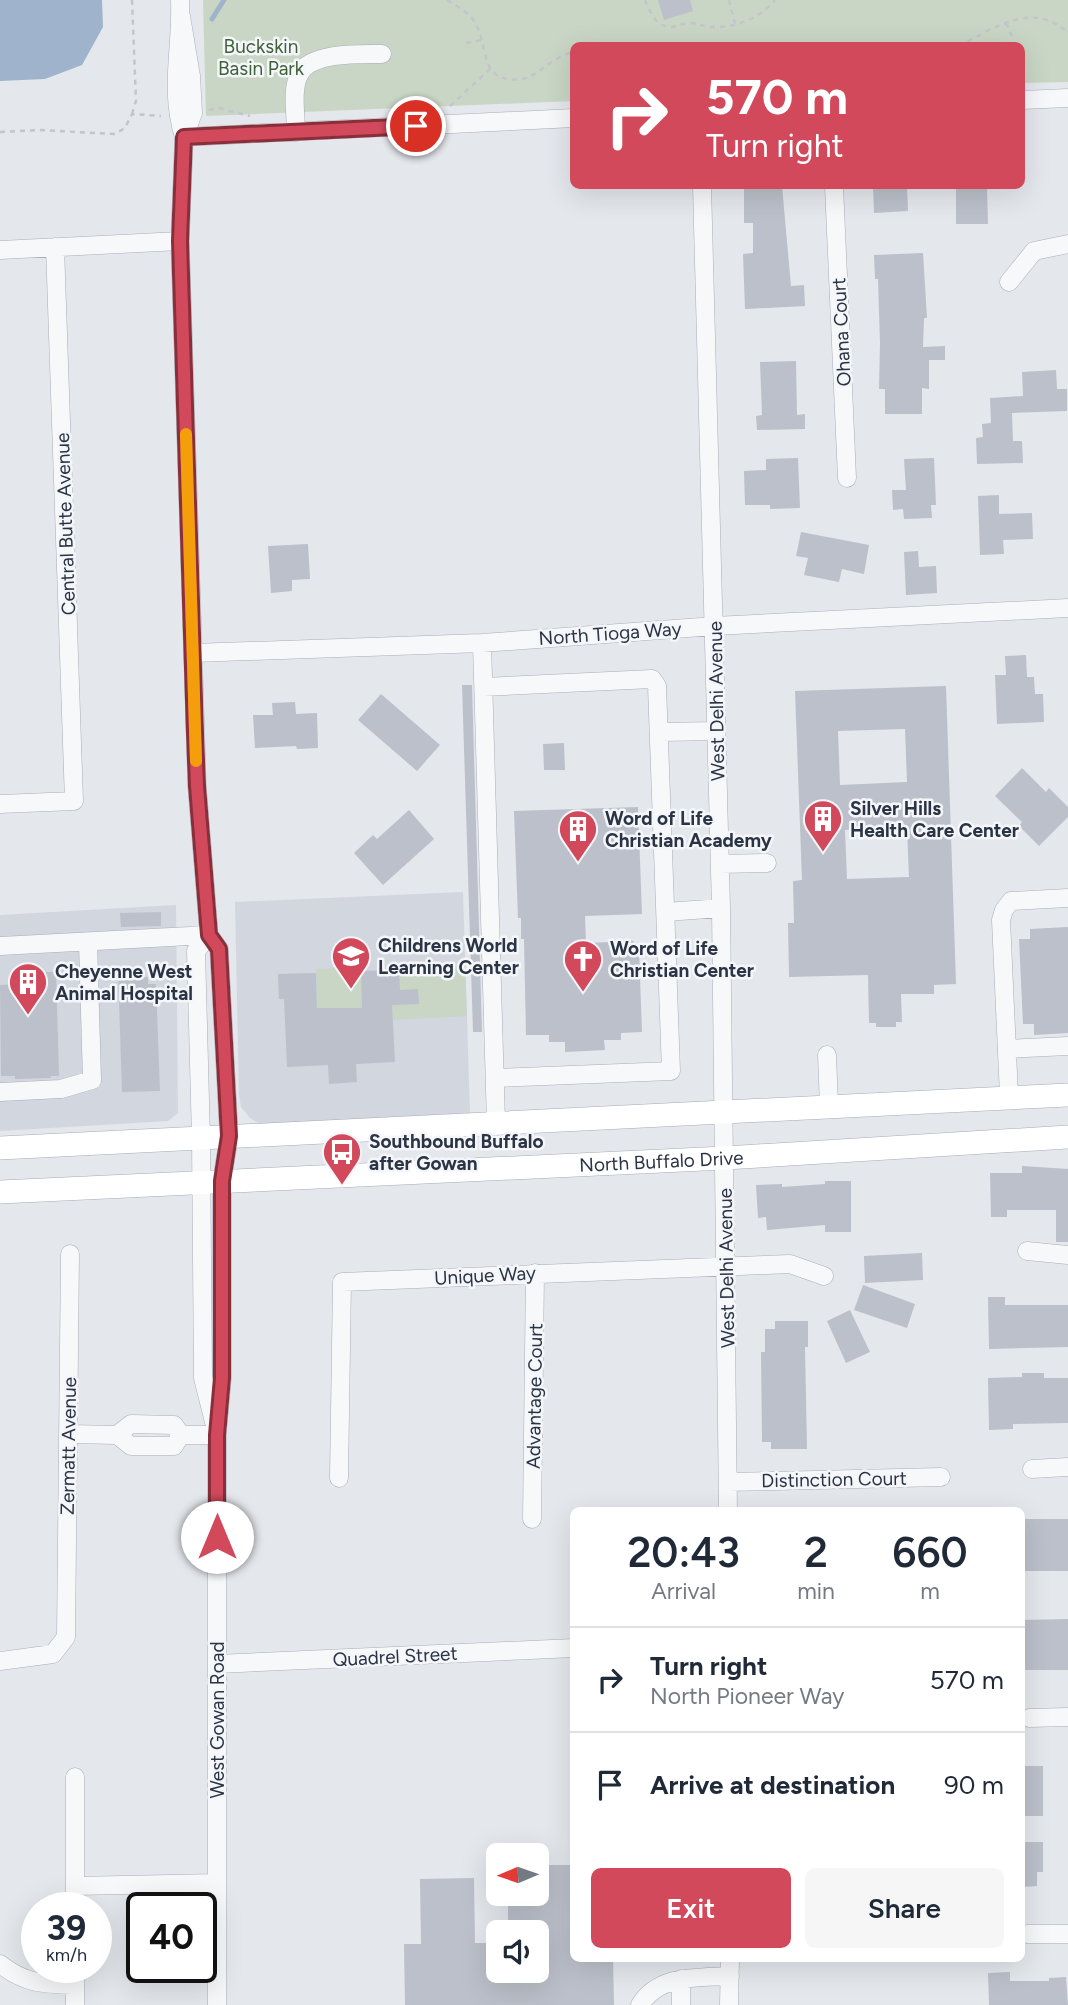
<!DOCTYPE html>
<style>
:root{--surface:#fff;--page:#f6f6f7;--text:#1f2937;--muted:#747a83;--line:#e0e1e3;--accent:#d1495b}
body{margin:0;font-family:Figtree,sans-serif;background:var(--page);color:var(--text);height:100vh;display:flex;flex-direction:column;font-size:26px;white-space:nowrap}
*{box-sizing:border-box;margin:0}
p{font-size:23px;color:var(--muted)}
.icon{flex:none;width:38px;height:38px;fill:none;stroke:currentColor;stroke-width:2;stroke-linecap:round;stroke-linejoin:round}
.map{position:relative;flex:1;overflow:hidden}
.drawer{position:absolute;left:570px;top:1507px;width:455px;height:455px;display:flex;flex-direction:column;background:var(--surface);border-radius:10px;box-shadow:0 7px 28px #0002}
.drawer>*{flex:none}
.banner{position:absolute;left:570px;top:42px;width:455px;height:147px;border-radius:10px;box-shadow:0 7px 28px #0002;background:#d1495b;color:#fff;overflow:hidden}
.needle{width:46px;rotate:268deg}
.tools{position:absolute;left:486px;top:1843px;display:grid;gap:14px}
.tools a{display:grid;place-items:center;width:63px;height:63px;border-radius:10px;background:var(--surface);box-shadow:0 7px 28px #0002;font-size:35px}
.speed{position:absolute;left:21px;top:1892px;display:flex;gap:14px;font-size:35px;font-weight:700;text-align:center}
.speed>*{display:grid;place-content:center;width:91px;height:91px;border-radius:50%;background:var(--surface);box-shadow:0 7px 28px #0002;line-height:1}
.speed small{font-size:18px;font-weight:400}
.speed .limit{border:4px solid #111;border-radius:10px;background:#fff;color:#111}
.pin{position:absolute;display:grid;place-items:center;width:60px;height:60px;color:#fff;margin:-30px;border:4px solid #fff;border-radius:50%;box-shadow:0 2px 7px #0007}
.me{position:absolute;width:77px;margin:-38px;rotate:0deg;stroke-linejoin:round;filter:drop-shadow(0 0 5px #0008)}
.turn{display:flex;align-items:center;gap:24px;height:147px;padding:0 21px;font-size:32px}
.turn .icon{width:91px;height:91px;stroke-width:2.5}
.turn b{display:block;font-size:49px;line-height:60px}
.eta{display:flex;justify-content:space-evenly;align-items:center;height:119px;text-align:center}
.eta b{font-size:42px;font-weight:600;line-height:49px}
.button{display:flex;gap:14px;margin-top:auto;padding:14px 21px}
.button a{flex:1;height:80px;border-radius:10px;background:var(--accent);color:#fff;font-size:28px;font-weight:600;line-height:80px;text-align:center}
.button a+a{background:var(--page);color:var(--text)}
ul{padding:0;list-style:none}
li{display:flex;align-items:center;gap:21px;height:105px;padding:0 21px;border-top:2px solid var(--line)}
li div{flex:1}
li b{display:block;font-size:26px}
li em{font-style:normal}
.map>svg:first-child{display:block}
.built{fill:#d2d6de}
.green{fill:#c9d6c5}
.water{fill:#9fb4cc}
.lines{fill:none;stroke-linecap:round;stroke-linejoin:round}
.stream{stroke:#9fb4cc;stroke-width:5}
.building{fill:#bbc0ca;fill-rule:evenodd}
.minor-casing{stroke:#a9aeb7;stroke-width:19}
.major-casing{stroke:#a3abb8;stroke-width:24}
.path{stroke:#c2c5cb;stroke-width:2.5;stroke-dasharray:5 5;stroke-linecap:butt}
.minor{stroke:#f7f8fa;stroke-width:18}
.major{stroke:#fff;stroke-width:23}
.route-casing{stroke:#882f3b;stroke-width:18}
.route{stroke:#d1495b;stroke-width:12}
.slow{stroke:#f59e0b;stroke-width:12}
.labels{text-anchor:middle;stroke-width:5;stroke-linejoin:round;paint-order:stroke}
.park-label{font-size:19px;fill:#3f6138;stroke:#f4f6f9}
.street-label{font-size:19px;fill:#2b3445;stroke:#f4f6f9}
.poi-label{font-size:19px;font-weight:bold;fill:#2b3445;stroke:#f4f6f9;text-anchor:start}
</style>
<div class="map">
<svg width="1068" height="2005" viewBox="0 0 1068 2005">
<rect width="100%" height="100%" fill="#e4e7ec"/>
<path class="built" d="M463,892L470,1113L260,1124L250,1118L241,1107L239,1094L235,902Z
M176,905L178,1113L168,1121L0,1131V915Z"/>
<path class="green" d="M203,0H1068V82L1022,83V46H574V101L206,116Z
M465,964L467,1016L392,1020V994H400L399,970Z
M361,967L363,1031L318,1033L316,969Z"/>
<path class="water" d="M0,0H102L103,27L82,65L45,79L0,81Z"/>
<g class="lines">
<path class="stream" d="M212,19L224,0"/>
</g>
<path class="building" d="M658,0H690L693,11L664,20Z
M753,186H782L791,286L804,285L805,306L745,309L743,254L753,253V223H744V188H753Z
M873,186H907L908,211L874,213Z
M956,186H987L988,224H956Z
M923,253L927,318H924L923,347L945,346V360H929V389L922,388V414H885V389H879L880,343L878,279H875L874,255Z
M796,361L797,415L805,414V429L757,430L756,416L762,415L760,362Z
M1056,370L1057,389H1067V411L1012,413L1013,441H1022L1023,463L977,464L976,438L983,437L982,424L991,423L990,398L1023,396L1022,372Z
M798,458L800,508L770,509V505H745L744,471L766,470V459Z
M934,458L936,505H931L932,518L904,519L903,509L893,510L892,490H906L904,459Z
M999,495V514L1032,513L1033,539L1003,540L1004,554L980,555L978,496Z
M801,532L869,545L864,574L842,569L839,582L804,575L808,558L796,556Z
M308,544L310,579L292,580V591L271,593L268,546Z
M918,551L919,567L936,566L937,593L906,595L904,552Z
M1026,655L1027,677H1034L1035,694H1043L1044,722L997,724L995,675H1006L1005,656Z
M462,685H472L482,1032H473Z
M946,686L956,984L934,985V994H901L902,1022H896V1027H876V1023H869L868,975L789,977L788,923H794L793,881L802,880L795,691ZM905,729L907,782L840,785L838,731ZM907,828L909,877L847,879L845,830Z
M381,694L440,745L417,771L358,720Z
M295,702L296,714L317,713L318,748L297,749L296,746L255,748L253,715H273L272,703Z
M564,743L565,770H544L543,744Z
M1022,768L1046,792L1049,788L1068,807V817L1039,846L1019,826L1022,822L995,796Z
M638,807L642,914L585,916L586,943L634,941V950H639L642,1032L621,1033V1040H604L605,1050L565,1052V1042H549V1035H526L524,939H521V918H518L514,811Z
M409,810L434,839L383,885L354,853L373,835L377,839Z
M161,912V926L121,927L120,913Z
M1068,927V1033L1034,1035V1024H1023L1019,939H1030V929Z
M140,969L141,977H148V984H156L160,1091L122,1092L118,970Z
M399,970L400,990L418,989L419,1004L392,1005L395,1062L356,1064L357,1082L329,1084L328,1065L287,1067L284,999H279L278,974L316,973L317,1008H362L361,971Z
M25,972H56L59,1076H51V1078L15,1079V1076H1L0,985L25,984Z
M1022,1166L1068,1169V1242H1056V1210H1007V1217H991L990,1173H1022Z
M825,1181H851V1232H825V1225L767,1230L766,1217L758,1218L756,1185L782,1184V1187L825,1184Z
M922,1253L923,1280L865,1283L864,1256Z
M863,1285L915,1304L907,1328L854,1310Z
M988,1297H1005V1305H1068V1347L989,1349Z
M850,1310L870,1352L846,1363L827,1321Z
M775,1321H808V1347H805L807,1449H771V1442H762L761,1352H765V1329H775Z
M1022,1373H1044V1378H1068V1423L1013,1424V1429L989,1430L988,1378L1022,1377Z
M1022,1519H1068V1571H1022Z
M1068,1619V1670H1022V1620Z
M1022,1766H1043V1816H1022Z
M1022,1842H1043V1872H1037V1886L1022,1887Z
M537,1865H574V1958H613L614,2005H405L404,1944H421L420,1879L474,1878L475,1943H499V1970H537V1932H508V1894H537Z
M1010,1972V1981H1049V1978L1066,1977L1068,2005H989L988,1973Z"/>
<g class="lines">
<g class="minor-casing">
<path id="minor" d="M180,0C182,48 169,90 184,137
M181,16L191,76L193,113L184,137L180,241L197,786L209,935L219,949L229,1136L222,1181V1378L217,1435V2005
M1022,100L1068,98
M296,132C296,114 291,88 300,73C312,52 360,54 382,54
M184,137L574,118
M702,186L721,908L728,1510
M834,186L847,478
M0,250L180,241
M1009,282L1034,251L1068,244
M482,643L496,1123
M193,653L482,643L715,626L1068,608
M484,687L652,679L657,686L671,1071L496,1078
M660,732L716,731
M0,804L74,801L55,247
M720,864L767,863
M666,912L721,908
M209,935L196,951L201,1138L203,1378L214,1422
M0,946L209,935
M1007,1049L1068,1046
M827,1055L829,1106
M0,1092L61,1089L92,1080L88,942
M1009,1096L1001,920L1004,910L1011,901L1068,898
M1027,1251L1068,1255
M68,1434L117,1435L131,1424L174,1425L181,1435
M117,1435L131,1446H174L181,1435
M181,1435H217
M1032,1469L1068,1467
M339,1478L342,1282L790,1264L824,1276
M728,1482L941,1477
M532,1519L535,1273
M0,1661L53,1654L66,1637L70,1254
M217,1664L574,1648
M1029,1718L1068,1717
M75,1886L217,1883
M75,1908V1777
M1027,1934H1068
M0,1964C25,1984 44,1984 75,1985
M681,1979V2005
M75,2005V1967
M640,2005C659,1974 698,1978 730,1976
M729,2005L730,1958"/>
</g>
<g class="major-casing">
<g id="major">
<path d="M0,1148L1068,1095"/>
<path id="s1" d="M0,1192L725,1158L1068,1137"/>
</g>
</g>
<path class="path" d="M447,0C458,7 469,12 476,24C489,49 479,84 522,79C538,77 552,56 574,52
M645,0C650,11 654,25 669,27C676,28 683,22 690,23C698,23 705,27 712,27C736,28 760,18 775,0
M729,0L735,24
M1006,23L1012,36
M466,43L482,40
M959,46C994,28 1034,0 1068,33
M450,106L490,69
M209,110L219,108L250,116
M132,114L136,101L132,0
M0,132L39,130L115,134L125,128L132,114L161,116"/>
<use href="#minor" class="minor"/>
<use href="#major" class="major"/>
</g>
<g class="lines">
<g class="route-casing">
<path id="route" d="M217,1537V1435L222,1378V1181L229,1136L219,949L209,935L197,786L195,733L180,241L184,137L416,126"/>
</g>
<use href="#route" class="route"/>
<path class="slow" d="M186,434L196,761"/>
</g>
<defs>
<g id="building-pin" transform="scale(2.0125)"><path d="M0 17L-7.5 6A9.5 9.5 0 1 1 7.5 6Z" fill="#d1495b" stroke="#f4f6f9"/><path d="M-4-6H4V6H1V3H-1V6H-4ZM-2.5-4.3h1.7v1.8h-1.7ZM.8-4.3h1.7v1.8H.8ZM-2.5-1h1.7V.8h-1.7ZM.8-1h1.7V.8H.8Z" fill="#fff"/></g>
<g id="school-pin" transform="scale(2.0125)"><path d="M0 17L-7.5 6A9.5 9.5 0 1 1 7.5 6Z" fill="#d1495b" stroke="#f4f6f9"/><path d="M0-5L7-2L0 1L-7-2ZM-4 1L0 2.5L4 1V4Q0 6-4 4Z" fill="#fff"/></g>
<g id="church-pin" transform="scale(2.0125)"><path d="M0 17L-7.5 6A9.5 9.5 0 1 1 7.5 6Z" fill="#d1495b" stroke="#f4f6f9"/><path d="M-1.2-6h2.4v3.5h3.3v2.4h-3.3V6h-2.4V-.1h-3.3v-2.4h3.3Z" fill="#fff"/></g>
<g id="bus-pin" transform="scale(2.0125)"><path d="M0 17L-7.5 6A9.5 9.5 0 1 1 7.5 6Z" fill="#d1495b" stroke="#f4f6f9"/><path d="M-5-6H5V4H4V6H2V4H-2V6H-4V4H-5ZM-3.5-4V0h7V-4ZM-3.5 1.2v1.5H-2V1.2ZM2 1.2v1.5H3.5V1.2Z" fill="#fff"/></g>
</defs>
<g fill-rule="evenodd">
<use href="#building-pin" x="823" y="819"/>
<use href="#building-pin" x="578" y="829"/>
<use href="#school-pin" x="351" y="956"/>
<use href="#church-pin" x="583" y="959"/>
<use href="#building-pin" x="28" y="982"/>
<use href="#bus-pin" x="342" y="1152"/>
</g>
<g class="labels">
<g class="park-label">
<text x="261" y="53">Buckskin<tspan x="261" dy="22">Basin Park</tspan></text>
</g>
<g class="street-label">
<text transform="translate(841 332) rotate(-93)" y="7">Ohana Court</text>
<text transform="translate(65 524) rotate(-92)" y="7">Central Butte Avenue</text>
<text transform="translate(610 633) rotate(-4)" y="7">North Tioga Way</text>
<text transform="translate(716 701) rotate(-91)" y="7">West Delhi Avenue</text>
<text dy="7" stroke="none"><textPath href="#s1" startOffset="662">North Buffalo Drive</textPath></text>
<text transform="translate(726 1268) rotate(-91)" y="7">West Delhi Avenue</text>
<text transform="translate(485 1275) rotate(-3)" y="7">Unique Way</text>
<text transform="translate(534 1396) rotate(-89)" y="7">Advantage Court</text>
<text transform="translate(68 1446) rotate(-89)" y="7">Zermatt Avenue</text>
<text transform="translate(834 1479) rotate(-1)" y="7">Distinction Court</text>
<text transform="translate(395 1656) rotate(-3)" y="7">Quadrel Street</text>
<text transform="translate(217 1720) rotate(-90)" y="7">West Gowan Road</text>
</g>
<g class="poi-label">
<text x="850" y="815">Silver Hills<tspan x="850" dy="22">Health Care Center</tspan></text>
<text x="605" y="825">Word of Life<tspan x="605" dy="22">Christian Academy</tspan></text>
<text x="378" y="952">Childrens World<tspan x="378" dy="22">Learning Center</tspan></text>
<text x="610" y="955">Word of Life<tspan x="610" dy="22">Christian Center</tspan></text>
<text x="55" y="978">Cheyenne West<tspan x="55" dy="22">Animal Hospital</tspan></text>
<text x="369" y="1148">Southbound Buffalo<tspan x="369" dy="22">after Gowan</tspan></text>
</g>
</g>
</svg>
<div class="tools">
<a><svg class="needle" viewBox="-14 -14 28 28"><path d="M0-13l5 13h-10z" fill="#e53935"/><path d="M0 13l5-13h-10z" fill="#747a83"/></svg></a>
<a><svg class="icon" aria-label="sound" viewBox="0 0 24 24"><path d="M4 9h4l5-4v14l-5-4H4zM17 9q2 3 0 6"/></svg></a>
</div>
<div class="speed"><div>39<small>km/h</small></div><div class="limit">40</div></div>
<div class="pin" style="left:416px;top:126px;background:#d93025"><svg class="icon" aria-label="arrive" viewBox="0 0 24 24"><path d="M6 21V4h12l-3 4 3 4H6"/></svg></div>
<svg class="me" style="left:217px;top:1537px" viewBox="-20 -20 40 40"><circle r="19" fill="#fff"/><path d="M0-13L10 11 0 6-10 11z" fill="#d1495b"/></svg>
<div class="banner">
<div class="turn"><svg class="icon" aria-label="right" viewBox="0 0 24 24"><path d="M7 20v-9h11M14 6l5 5-5 5"/></svg><div><b>570 m</b>Turn right</div></div>
</div>
<section class="drawer">
<div class="eta">
<div><b>20:43</b><p>Arrival</p></div>
<div><b>2</b><p>min</p></div>
<div><b>660</b><p>m</p></div>
</div>
<ul>
<li><svg class="icon" aria-label="right" viewBox="0 0 24 24"><path d="M7 20v-9h11M14 6l5 5-5 5"/></svg><div><b>Turn right</b><p>North Pioneer Way</p></div><em>570 m</em></li>
<li><svg class="icon" aria-label="arrive" viewBox="0 0 24 24"><path d="M6 21V4h12l-3 4 3 4H6"/></svg><div><b>Arrive at destination</b></div><em>90 m</em></li>
</ul>
<div class="button"><a>Exit</a><a>Share</a></div>
</section>
</div>
